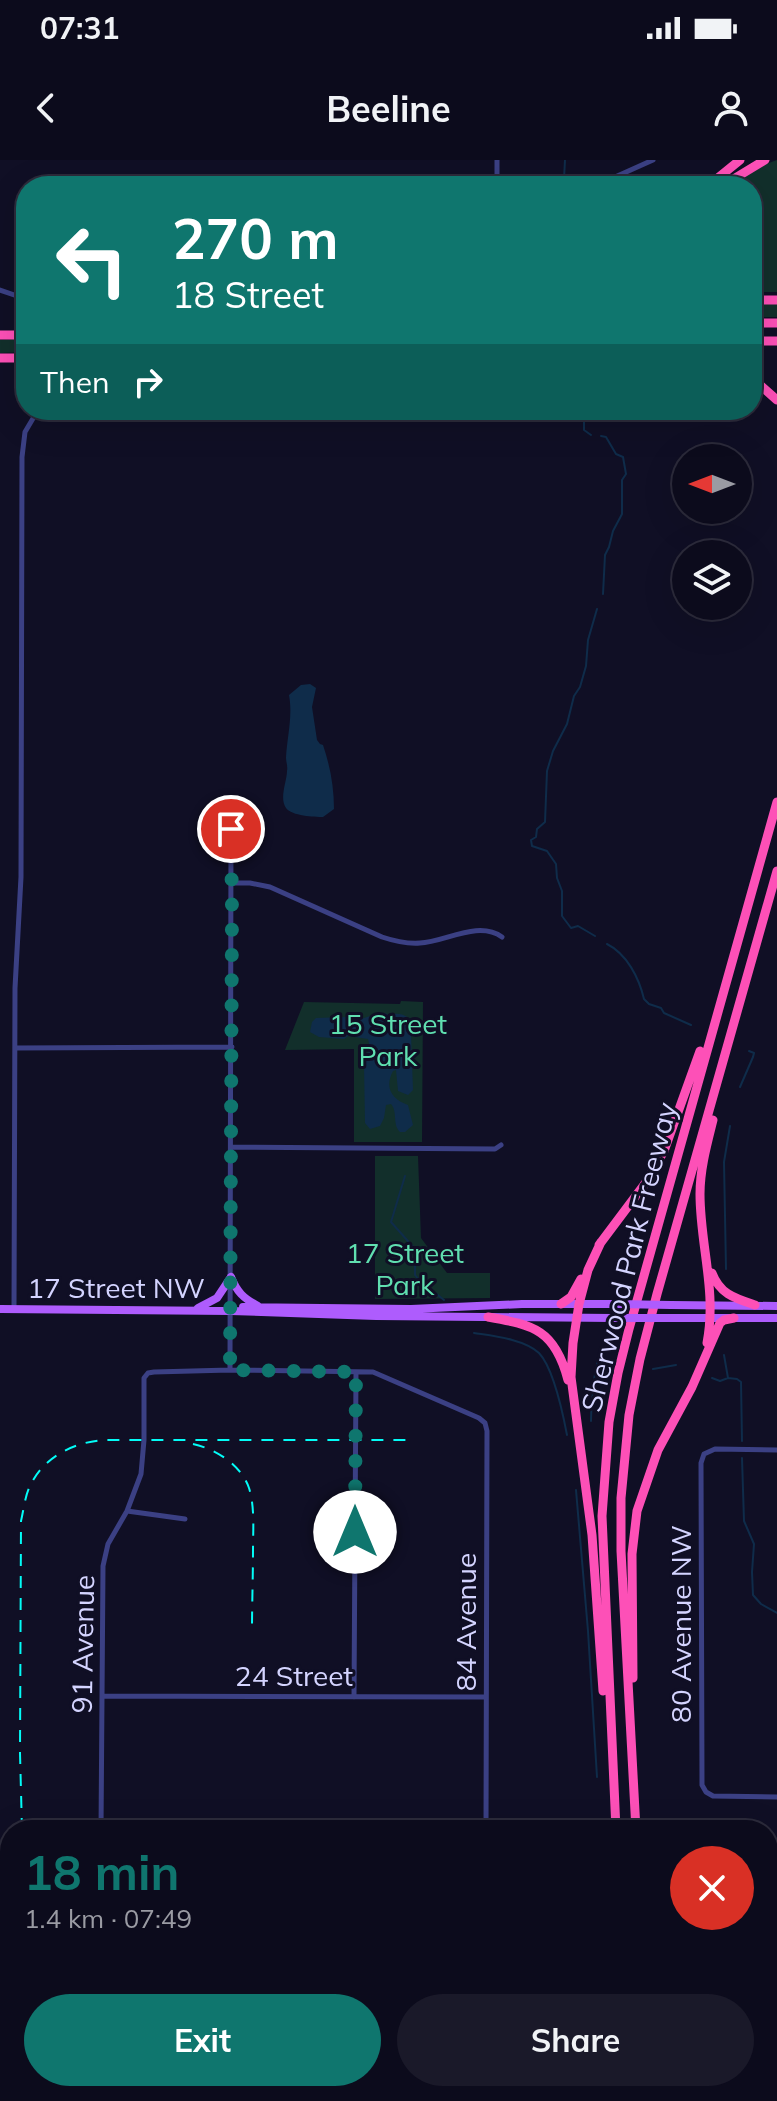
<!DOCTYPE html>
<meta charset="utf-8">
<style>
:root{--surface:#0c0b1c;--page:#1a1929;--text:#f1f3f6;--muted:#9a9ba3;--line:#2c2b3b;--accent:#0f766e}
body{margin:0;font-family:Mulish,sans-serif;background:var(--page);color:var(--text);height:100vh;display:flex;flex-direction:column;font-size:30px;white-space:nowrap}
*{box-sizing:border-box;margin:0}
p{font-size:26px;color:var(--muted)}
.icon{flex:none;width:44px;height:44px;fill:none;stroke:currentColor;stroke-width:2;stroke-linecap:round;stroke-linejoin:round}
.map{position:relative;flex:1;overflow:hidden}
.sheet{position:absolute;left:0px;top:1660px;width:778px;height:282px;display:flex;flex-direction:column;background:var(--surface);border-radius:32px 32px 0 0;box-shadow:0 8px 32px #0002,0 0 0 2px var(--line)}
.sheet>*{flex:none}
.banner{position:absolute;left:16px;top:16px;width:746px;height:244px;border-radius:32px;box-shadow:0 8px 32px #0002,0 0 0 2px var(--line);background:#0f766e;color:#fff;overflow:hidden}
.needle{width:52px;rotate:270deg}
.tools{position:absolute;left:672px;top:284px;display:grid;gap:16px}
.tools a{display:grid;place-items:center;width:80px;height:80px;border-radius:50%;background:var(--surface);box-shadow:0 8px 32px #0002,0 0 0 2px var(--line);font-size:40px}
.pin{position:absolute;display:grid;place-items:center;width:68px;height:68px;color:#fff;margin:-34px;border:4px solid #fff;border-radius:50%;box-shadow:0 2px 8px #0007}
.me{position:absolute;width:88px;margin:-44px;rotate:0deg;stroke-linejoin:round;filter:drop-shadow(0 0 6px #0008)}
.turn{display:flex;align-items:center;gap:28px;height:168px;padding:0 24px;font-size:36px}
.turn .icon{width:104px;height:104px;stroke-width:2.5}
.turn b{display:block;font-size:56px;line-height:68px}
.then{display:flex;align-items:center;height:76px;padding:0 24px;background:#0003;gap:16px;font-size:30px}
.round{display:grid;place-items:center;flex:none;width:84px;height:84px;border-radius:42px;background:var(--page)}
.summary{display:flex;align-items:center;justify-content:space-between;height:136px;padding:0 24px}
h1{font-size:48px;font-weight:700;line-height:60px;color:var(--accent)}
.action{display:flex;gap:16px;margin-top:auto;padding:16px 24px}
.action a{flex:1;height:92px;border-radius:48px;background:var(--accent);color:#fff;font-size:32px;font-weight:700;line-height:92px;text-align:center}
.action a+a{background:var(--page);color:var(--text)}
.status{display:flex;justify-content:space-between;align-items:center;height:56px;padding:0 40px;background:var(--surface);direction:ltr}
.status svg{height:22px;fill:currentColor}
header{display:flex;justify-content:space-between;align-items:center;height:104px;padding:0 24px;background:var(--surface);font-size:36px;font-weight:700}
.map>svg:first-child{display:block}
.green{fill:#122f2b}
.water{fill:#0f2c4a}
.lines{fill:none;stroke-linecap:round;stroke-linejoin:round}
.stream{stroke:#0f2c4a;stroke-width:2}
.minor{stroke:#3b4084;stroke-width:5}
.major{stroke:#ae5cfd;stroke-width:8}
.highway{stroke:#fd50b7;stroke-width:9}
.rail{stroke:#03fcf7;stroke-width:2;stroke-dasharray:12 10;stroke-linecap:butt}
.major-bridge{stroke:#ae5cfd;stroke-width:8}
.route{stroke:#0f766e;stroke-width:14;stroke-dasharray:0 25.2}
.labels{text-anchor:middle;stroke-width:6;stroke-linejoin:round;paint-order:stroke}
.park-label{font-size:28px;fill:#60dfb0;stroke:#100f25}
.street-label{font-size:28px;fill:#d4d4ff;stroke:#100f25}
</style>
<div class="status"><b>07:31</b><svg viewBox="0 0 49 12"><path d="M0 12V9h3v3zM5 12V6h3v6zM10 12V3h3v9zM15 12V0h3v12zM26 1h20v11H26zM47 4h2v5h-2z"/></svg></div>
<header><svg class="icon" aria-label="back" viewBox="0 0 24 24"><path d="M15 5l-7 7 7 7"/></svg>Beeline<svg class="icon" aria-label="person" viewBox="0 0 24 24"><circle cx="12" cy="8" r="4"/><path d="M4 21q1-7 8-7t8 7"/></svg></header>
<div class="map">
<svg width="777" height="1941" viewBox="0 0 777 1941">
<rect width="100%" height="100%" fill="#100f25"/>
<path class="green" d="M777,0V132H752V26H727L766,4Z
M752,144H777V157H752Z
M26,179V192L0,193V180Z
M401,841L423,842L422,982H354V889L285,890L304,842L400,844Z
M375,996H418L421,1078L447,1113H490V1138L375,1139Z"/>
<path class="water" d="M310,524L316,528L312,547L317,580L320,584L323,585C330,606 334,626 334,649L323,657C314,657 292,656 286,648C279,638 287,621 287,611C288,606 286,602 286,598C287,577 293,556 289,535L301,525Z
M379,853H385L389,855C397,852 407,854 412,862L411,874L413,930L408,935L398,931L396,910L393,911C384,928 392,939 408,945L413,965L405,972H400C392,964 398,952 391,944L386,945L384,958L380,966L370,969L365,963L364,905L370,888L368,879L348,876L344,879L319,877L310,872L312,862L316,858L347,857L361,859Z"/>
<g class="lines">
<path class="stream" d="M564,19L565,0
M584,250V270L591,275
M601,276L606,277L616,294L623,297L626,314L622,320V354L613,371L609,387L605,395L603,434
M595,776L578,766L571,768L562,756V731L557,718L556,704L547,691L532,686L531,680L536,677L537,669L545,662L547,611L553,591L567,564L574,536L580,527L586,506L588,480L597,449
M607,784C627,794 639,818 644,839L649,844L661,848L664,853L691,865
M740,927L753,897L754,893L749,891
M405,1016L391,1062L415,1089V1115L419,1120L444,1140
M726,1109L724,1002L730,966
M474,1173C493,1176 524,1179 539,1193C554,1209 563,1254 567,1275
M724,1195L728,1218L737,1219L741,1222L742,1281
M653,1209L676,1205
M712,1218L720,1221L728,1218
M591,1261C591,1239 593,1217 599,1196L602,1197
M742,1298L744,1361L754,1384L752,1412L753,1435L761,1444L777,1453
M576,1330L588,1471L597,1617
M768,1736L771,1730L777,1732"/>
<path class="minor" d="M497,26V0
M595,26L653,0
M0,130L26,139
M232,723H250L270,727L382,777C394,781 406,784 420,783C445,782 478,760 502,777
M15,888L232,887
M231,987L495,989L501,985
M14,1149L15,828L21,717L22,297L25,272L38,250
M230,1210L231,669
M777,1290L715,1289L704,1294L701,1303L702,1625L706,1632L713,1636L777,1637
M127,1351L185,1359
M102,1536L485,1537
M354,1537L356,1212
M101,1670L103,1406L108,1384L127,1351L141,1314L144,1280V1218L148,1213L154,1212L230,1210L373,1212L479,1258L485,1263L487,1271L486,1670
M494,1941V1932"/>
<path class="major" d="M231,1117C237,1132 243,1138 258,1146
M671,1145L777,1146
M243,1147L411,1149L522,1144H616
M198,1148L217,1138L231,1117
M0,1149L231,1151L376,1156L612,1158
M667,1158H777"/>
<path class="highway" d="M708,26L740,0
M722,26L765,0
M752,140H777
M752,163H777
M0,175H26
M752,181H777
M0,198H26
M752,218L777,240
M601,1082L588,1110L579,1144L573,1183L571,1217L592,1375L603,1531
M599,1085L644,1025L664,991L700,891
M712,1113C720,1134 734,1138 755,1145
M561,1144L571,1137L581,1119
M488,1157C534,1165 555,1170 568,1220
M707,1183C717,1131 700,1085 700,1034C700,1009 707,984 713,960
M633,1518L632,1394L637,1351L658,1290L692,1227L720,1163L724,1160L734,1158
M616,1670L602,1356L609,1262L618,1213L629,1169L777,642
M636,1670L621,1391V1338L629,1255L640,1199L657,1134L777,711
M629,1932L630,1941
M649,1932V1941"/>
<path class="rail" d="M193,1284C216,1289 241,1305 249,1328C255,1347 253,1370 253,1390C253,1416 252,1443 252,1470
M22,1670L20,1593L21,1361C24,1348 25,1335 31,1324C45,1296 75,1282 104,1280H411
M0,1743L10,1745
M768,1832H777"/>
<path class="major-bridge" d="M616,1144L671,1145
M612,1158H667"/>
</g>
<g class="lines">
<path class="route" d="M231,669L232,750L230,1210L356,1212L355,1372"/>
</g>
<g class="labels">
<g class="park-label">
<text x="388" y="874">15 Street<tspan x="388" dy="32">Park</tspan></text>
<text x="405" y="1103">17 Street<tspan x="405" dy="32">Park</tspan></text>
</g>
<g class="street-label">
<text transform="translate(629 1097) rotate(-76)" y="10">Sherwood Park Freeway</text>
<text x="116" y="1138">17 Street NW</text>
<text transform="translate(466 1462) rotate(-90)" y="10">84 Avenue</text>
<text transform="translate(681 1464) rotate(-90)" y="10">80 Avenue NW</text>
<text transform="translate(83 1484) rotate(-89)" y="10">91 Avenue</text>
<text x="294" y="1526">24 Street</text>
</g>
</g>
</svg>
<div class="tools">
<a><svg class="needle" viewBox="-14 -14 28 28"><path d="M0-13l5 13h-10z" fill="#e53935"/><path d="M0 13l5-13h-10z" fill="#9a9ba3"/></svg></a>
<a><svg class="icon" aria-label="layers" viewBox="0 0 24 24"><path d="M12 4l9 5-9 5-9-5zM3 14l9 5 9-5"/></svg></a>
</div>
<div class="pin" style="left:231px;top:669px;background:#d93025"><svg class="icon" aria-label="arrive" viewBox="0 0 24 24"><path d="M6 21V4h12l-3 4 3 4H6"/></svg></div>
<svg class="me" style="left:355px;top:1372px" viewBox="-20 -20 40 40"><circle r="19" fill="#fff"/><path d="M0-13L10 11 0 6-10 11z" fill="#0f766e"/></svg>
<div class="banner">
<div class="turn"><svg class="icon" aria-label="left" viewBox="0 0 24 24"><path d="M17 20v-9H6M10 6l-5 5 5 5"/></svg><div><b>270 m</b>18 Street</div></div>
<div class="then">Then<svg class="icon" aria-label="right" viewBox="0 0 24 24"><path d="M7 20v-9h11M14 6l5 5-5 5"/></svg></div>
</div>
<section class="sheet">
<div class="summary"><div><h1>18 min</h1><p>1.4 km · 07:49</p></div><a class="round" style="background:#d93025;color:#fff"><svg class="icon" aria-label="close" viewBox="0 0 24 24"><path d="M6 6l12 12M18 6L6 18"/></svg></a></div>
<div class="action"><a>Exit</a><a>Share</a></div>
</section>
</div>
